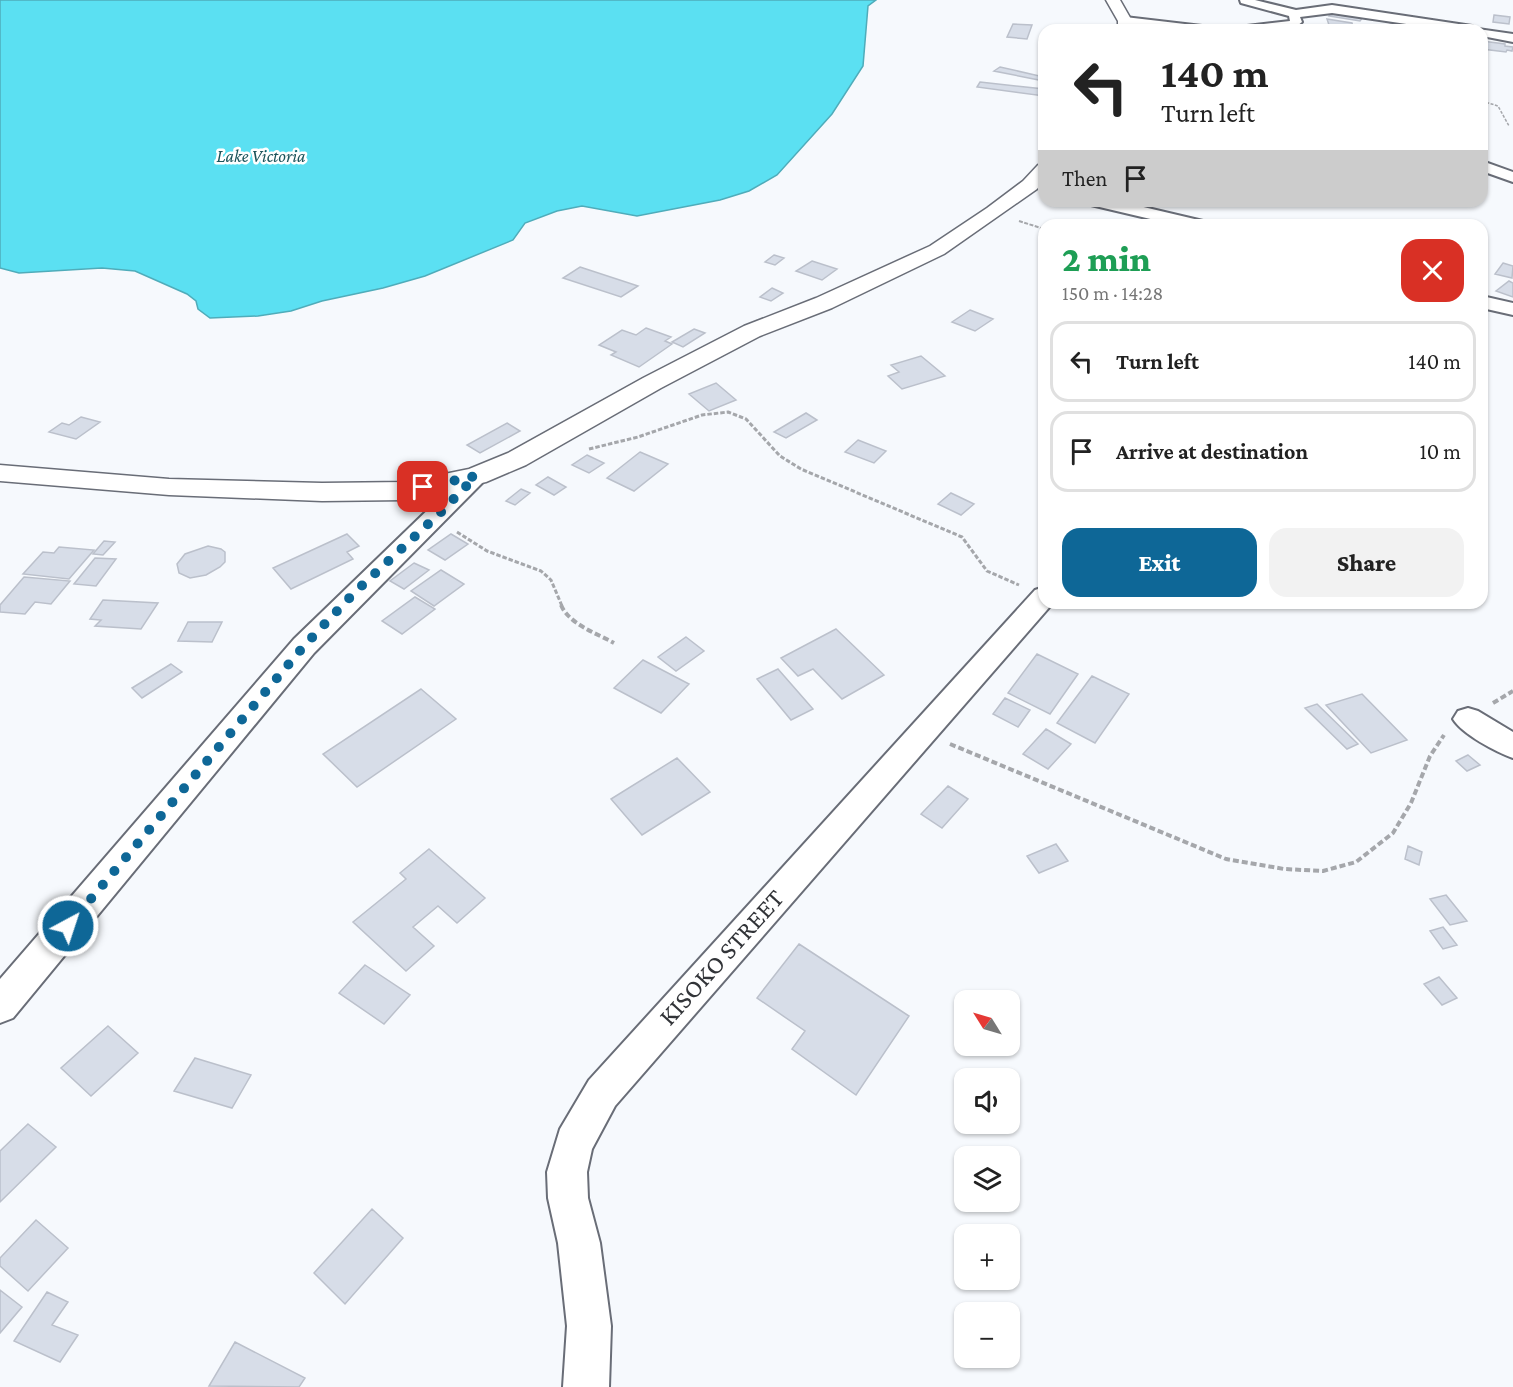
<!DOCTYPE html>
<meta charset="utf-8">
<style>
:root{--surface:#fff;--page:#f2f2f2;--text:#222;--muted:#767676;--line:#e0e0e0;--accent:#0e6797}
body{margin:0;font-family:"Crimson Pro",serif;background:var(--page);color:var(--text);height:100vh;display:flex;flex-direction:column;font-size:22px;white-space:nowrap}
*{box-sizing:border-box;margin:0}
p{font-size:20px;color:var(--muted)}
.icon{flex:none;width:33px;height:33px;fill:none;stroke:currentColor;stroke-width:2;stroke-linecap:round;stroke-linejoin:round}
.map{position:relative;flex:1;overflow:hidden}
.sheet{position:absolute;left:1038px;top:219px;width:450px;height:390px;display:flex;flex-direction:column;background:var(--surface);border-radius:18px;box-shadow:0 2px 4px #0004}
.sheet>*{flex:none}
.hud{position:absolute;left:1038px;top:24px;width:450px;height:183px;border-radius:18px;box-shadow:0 2px 4px #0004;background:#fff;color:var(--text);overflow:hidden}
.needle{width:39px;rotate:307deg}
.controls{position:absolute;left:954px;top:990px;display:grid;gap:12px}
.controls a{display:grid;place-items:center;width:66px;height:66px;border-radius:12px;background:var(--surface);box-shadow:0 2px 4px #0004;font-size:30px}
.pin{position:absolute;display:grid;place-items:center;width:51px;height:51px;color:#fff;margin:-26px;border-radius:12px;box-shadow:0 3px 9px #0006}
.me{position:absolute;width:66px;margin:-33px;rotate:40deg;stroke-linejoin:round;filter:drop-shadow(0 0 4px #0008)}
.turn{display:flex;align-items:center;gap:21px;height:126px;padding:0 24px;font-size:27px}
.turn .icon{width:78px;height:78px;stroke-width:2.5}
.turn b{display:block;font-size:42px;line-height:51px}
.then{display:flex;align-items:center;height:57px;padding:0 24px;background:#0003;gap:12px;font-size:22px}
.round{display:grid;place-items:center;flex:none;width:63px;height:63px;border-radius:18px;background:var(--page)}
.head{display:flex;align-items:center;justify-content:space-between;height:102px;padding:0 24px}
h1{font-size:36px;font-weight:800;line-height:45px;color:#1e9e55}
.button{display:flex;gap:12px;margin-top:auto;padding:12px 24px}
.button a{flex:1;height:69px;border-radius:18px;background:var(--accent);color:#fff;font-size:24px;font-weight:800;line-height:69px;text-align:center}
.button a+a{background:var(--page);color:var(--text)}
ul{padding:0;list-style:none}
li{display:flex;align-items:center;gap:18px;height:81px;margin:0 12px 9px;padding:0 12px;border:3px solid var(--line);border-radius:18px}
li div{flex:1}
li b{display:block;font-size:22px}
li em{font-style:normal}
.map>svg:first-child{display:block}
.water{fill:#5be0f2;stroke:#4facba;stroke-width:1.5}
.building{fill:#d7dde8;stroke:#bbc0cb;stroke-width:1.5}
.lines{fill:none;stroke-linecap:round;stroke-linejoin:round}
.street-casing{stroke:#696d77;stroke-width:4}
.secondary-casing{stroke:#696d77;stroke-width:3}
.path-far3{stroke:#a5a7ab;stroke-width:1.5;stroke-dasharray:3 1.5;stroke-linecap:butt}
.path-far2{stroke:#a5a7ab;stroke-width:2;stroke-dasharray:4 1.5;stroke-linecap:butt}
.path-far1{stroke:#a5a7ab;stroke-width:3;stroke-dasharray:4.5 2;stroke-linecap:butt}
.path{stroke:#a5a7ab;stroke-width:4;stroke-dasharray:6 3;stroke-linecap:butt}
.street{fill:#fff;fill-rule:evenodd}
.secondary{fill:#fff;fill-rule:evenodd}
.route{stroke:#0e6797;stroke-width:10;stroke-dasharray:0 18}
.labels{text-anchor:middle;stroke-width:5;stroke-linejoin:round;paint-order:stroke}
.far-water-label{font-size:18px;font-style:italic;fill:#1a535a;stroke:#fff}
.near-street-label{font-size:26px;fill:#323438;stroke:#fff}
</style>
<div class="map">
<svg width="1513" height="1387" viewBox="0 0 1513 1387">
<rect width="100%" height="100%" fill="#f6f9fd"/>
<path class="water" d="M0,0H876L868,6L863,66L832,114L777,175L749,191L720,200L637,216L582,206L557,211L525,223L513,240L425,276L383,288L322,301L291,311L258,316L210,318L198,309L196,301L187,294L135,271L102,268L19,273L0,268Z"/>
<path class="building" d="M1332,12L1363,17L1360,21L1329,16Z
M1494,15L1510,17L1509,24L1493,22Z
M1327,19L1352,23L1353,27L1329,25Z
M1396,22L1408,24L1402,30L1390,29L1392,27L1385,26Z
M1013,24L1032,25L1027,39L1007,37Z
M1482,41L1505,44V46L1513,47L1512,51L1507,50L1506,52L1482,49Z
M1000,67L1044,77V81L994,71Z
M980,82L1044,89V96L977,87Z
M774,255L784,258L775,265L765,262Z
M812,261L837,269L822,280L796,271Z
M1503,263L1513,266L1512,278L1495,274Z
M580,267L638,286L621,297L563,278Z
M1509,281L1513,283V297L1496,291Z
M772,288L783,293L771,301L760,297Z
M970,310L993,319L975,331L952,322Z
M646,328L671,337L665,341L672,344L639,367L611,355L616,352L599,345L622,330L636,335Z
M694,329L705,333L683,347L672,342Z
M921,356L945,376L902,389L888,376L899,372L891,365Z
M716,383L736,400L709,411L689,394Z
M806,413L817,420L786,438L774,432Z
M81,417L100,422L76,439L49,432L62,423L69,425Z
M507,423L520,431L480,453L467,445Z
M858,440L886,451L874,463L845,452Z
M640,452L668,464L634,491L607,478Z
M587,455L604,463L589,473L572,465Z
M548,477L566,487L554,495L536,485Z
M521,489L530,493L515,505L506,501Z
M951,493L974,504L961,515L938,504Z
M347,534L359,546L347,552L353,559L291,589L273,568Z
M451,534L468,544L445,560L428,550Z
M104,541L115,542L103,555L93,554Z
M208,546L221,549L225,552V562L220,567L206,575L190,578L179,573L177,564L185,554Z
M59,547L94,550L69,579L23,574L43,552L54,553Z
M95,558L116,559L96,586L74,584Z
M414,563L429,570L404,589L390,581Z
M441,570L464,584L434,606L411,591Z
M24,577L70,581L51,604L35,602L25,614L0,612V605Z
M415,597L435,609L402,634L382,621Z
M103,600L158,603L141,629L95,626L101,620L90,619Z
M188,622H222L212,642L178,641Z
M836,629L884,675L842,699L813,669L798,676L781,658Z
M686,637L704,651L676,671L658,657Z
M1037,654L1078,674L1050,714L1008,693Z
M643,660L689,684L661,713L614,688Z
M171,664L182,672L142,698L132,688Z
M778,669L813,709L791,720L757,679Z
M1092,676L1129,694L1095,743L1057,723Z
M421,689L456,719L357,787L323,754Z
M1362,694L1407,740L1371,753L1326,705Z
M1005,698L1030,710L1018,727L993,714Z
M1317,704L1358,744L1347,749L1305,708Z
M1046,729L1071,744L1048,769L1023,754Z
M1468,755L1480,765L1467,771L1456,761Z
M677,758L710,792L642,835L611,799Z
M948,786L968,799L942,828L921,814Z
M1056,844L1068,861L1039,873L1027,856Z
M1408,846L1422,852L1419,865L1405,859Z
M429,849L485,898L457,923L438,906L413,927L434,946L406,971L353,922L406,879L400,873Z
M1446,895L1467,921L1450,925L1430,899Z
M1443,927L1457,945L1443,949L1430,931Z
M799,944L909,1016L856,1095L792,1049L805,1031L757,998Z
M365,965L410,995L384,1024L339,993Z
M1439,977L1457,998L1442,1005L1424,984Z
M108,1026L138,1053L91,1096L61,1068Z
M195,1058L251,1075L232,1108L174,1091Z
M28,1124L56,1147L0,1202V1151Z
M372,1209L403,1238L345,1304L314,1273Z
M36,1220L68,1248L28,1291L0,1266V1258Z
M0,1290L22,1307L0,1333Z
M47,1292L68,1302L52,1325L78,1335L60,1362L14,1341Z
M235,1342L305,1378L299,1387L209,1386Z"/>
<g class="lines">
<g class="street-casing">
<path id="street" d="M1240,0H1255L1296,10L1332,5L1472,26L1478,29L1513,34V42L1482,36V30H1447L1332,13L1300,17L1302,22L1292,30H1241L1247,26L1290,21L1289,16L1241,3Z
M1125,17L1202,26L1208,30H1170L1121,24L1119,21Z
M1482,161L1513,172V182L1482,171Z
M1089,201H1118L1203,221L1206,225H1176L1091,205Z
M1482,296L1513,303V315L1482,308Z
M476,469L484,471L488,476L484,481L314,653L13,1018L0,1023V979L294,639L468,471Z
M1044,587V603H1053L615,1106L592,1149L587,1172L588,1198L600,1243L611,1326L609,1387H563L567,1326L558,1243L548,1198L547,1172L560,1129L589,1080L1035,590Z
M1468,708L1478,711L1513,732V758C1496,752 1462,734 1453,719L1458,711Z"/>
</g>
<g class="secondary-casing">
<path id="secondary" d="M1106,0H1120L1132,21V30H1118V21Z
M1044,164V180L1037,189L944,254L832,308L760,336L661,388L526,465L486,482L405,500L322,501L169,495L0,481V465L169,479L322,483L405,482L469,469L508,453L643,378L744,326L816,298L930,246L987,208L1023,181L1038,165Z"/>
</g>
<path class="path-far3" d="M1482,101L1498,106L1509,126"/>
<path class="path-far2" d="M1019,221L1044,229"/>
<path class="path-far1" d="M589,449L638,437L702,415L728,412L746,419L780,456L801,469L962,537L987,571L1019,585
M457,532L487,551L541,571L551,580L562,606"/>
<path class="path" d="M561,605C569,624 596,633 614,643
M1493,703L1513,691
M950,744L1226,859L1284,869L1323,871L1356,862L1393,833L1411,803L1430,756L1444,735"/>
<use href="#street" class="street"/>
<use href="#secondary" class="secondary"/>
</g>
<g class="lines">
<path class="route" d="M68,926L304,646L354,593L441,512L476,476L423,487"/>
</g>
<g class="labels">
<g class="far-water-label">
<text x="261" y="162">Lake Victoria</text>
</g>
<g class="near-street-label">
<text transform="translate(721 957) rotate(-48)" y="9">KISOKO STREET</text>
</g>
</g>
</svg>
<div class="controls">
<a><svg class="needle" viewBox="-14 -14 28 28"><path d="M0-13l5 13h-10z" fill="#e53935"/><path d="M0 13l5-13h-10z" fill="#767676"/></svg></a>
<a><svg class="icon" aria-label="sound" viewBox="0 0 24 24"><path d="M4 9h4l5-4v14l-5-4H4zM17 9q2 3 0 6"/></svg></a>
<a><svg class="icon" aria-label="layers" viewBox="0 0 24 24"><path d="M12 4l9 5-9 5-9-5zM3 14l9 5 9-5"/></svg></a>
<a>+</a>
<a>−</a>
</div>
<div class="pin" style="left:423px;top:487px;background:#d93025"><svg class="icon" aria-label="arrive" viewBox="0 0 24 24"><path d="M6 21V4h12l-3 4 3 4H6"/></svg></div>
<svg class="me" style="left:68px;top:926px" viewBox="-20 -20 40 40"><circle r="17" fill="#0e6797" stroke="#fff" stroke-width="3"/><path d="M0-11L8 9 0 5-8 9z" fill="#fff"/></svg>
<div class="hud">
<div class="turn"><svg class="icon" aria-label="left" viewBox="0 0 24 24"><path d="M17 20v-9H6M10 6l-5 5 5 5"/></svg><div><b>140 m</b>Turn left</div></div>
<div class="then">Then<svg class="icon" aria-label="arrive" viewBox="0 0 24 24"><path d="M6 21V4h12l-3 4 3 4H6"/></svg></div>
</div>
<section class="sheet">
<div class="head"><div><h1>2 min</h1><p>150 m · 14:28</p></div><a class="round" style="background:#d93025;color:#fff"><svg class="icon" aria-label="close" viewBox="0 0 24 24"><path d="M6 6l12 12M18 6L6 18"/></svg></a></div>
<ul>
<li><svg class="icon" aria-label="left" viewBox="0 0 24 24"><path d="M17 20v-9H6M10 6l-5 5 5 5"/></svg><div><b>Turn left</b></div><em>140 m</em></li>
<li><svg class="icon" aria-label="arrive" viewBox="0 0 24 24"><path d="M6 21V4h12l-3 4 3 4H6"/></svg><div><b>Arrive at destination</b></div><em>10 m</em></li>
</ul>
<div class="button"><a>Exit</a><a>Share</a></div>
</section>
</div>
